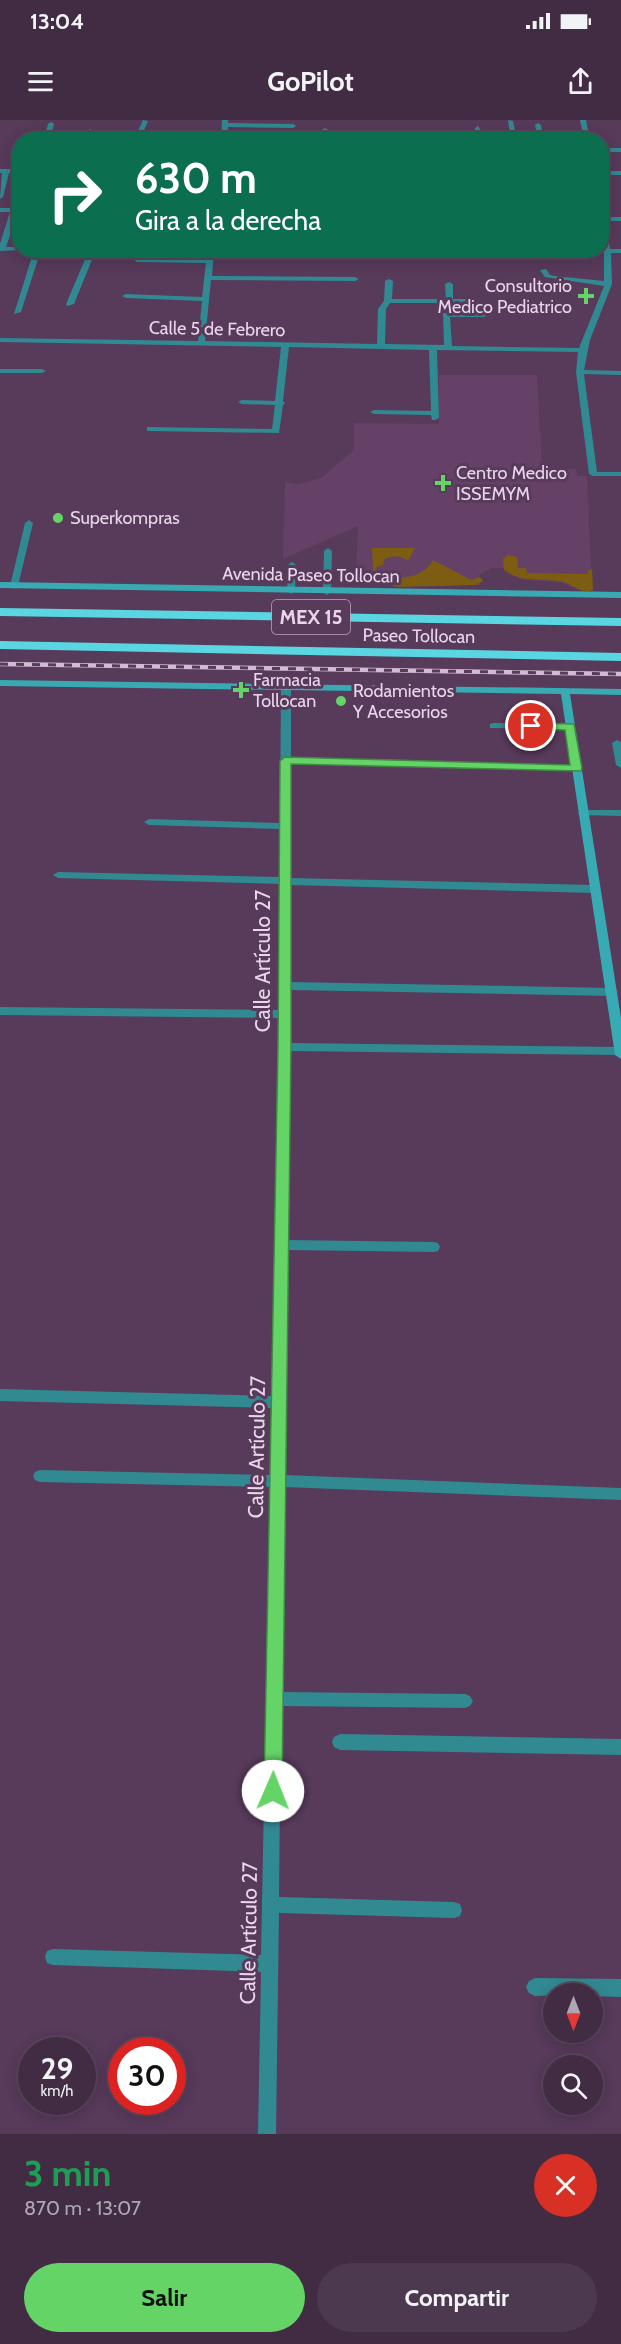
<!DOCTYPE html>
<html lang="es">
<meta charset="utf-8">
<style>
:root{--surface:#422c44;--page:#4c384f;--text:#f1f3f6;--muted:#aea7b2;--line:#5a485d;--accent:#64d467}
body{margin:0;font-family:Cabin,sans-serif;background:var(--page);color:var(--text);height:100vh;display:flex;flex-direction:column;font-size:22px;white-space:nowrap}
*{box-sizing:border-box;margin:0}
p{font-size:20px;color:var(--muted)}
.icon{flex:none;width:33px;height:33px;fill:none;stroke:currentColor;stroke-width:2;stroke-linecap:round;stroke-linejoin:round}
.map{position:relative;height:2014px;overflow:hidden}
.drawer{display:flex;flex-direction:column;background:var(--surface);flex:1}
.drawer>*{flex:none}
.guide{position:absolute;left:12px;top:12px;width:597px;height:126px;border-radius:24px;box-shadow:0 3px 15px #0003,0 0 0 2px var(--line);background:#0b6e4f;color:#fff;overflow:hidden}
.needle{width:39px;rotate:180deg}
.controls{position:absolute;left:543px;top:1863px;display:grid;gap:12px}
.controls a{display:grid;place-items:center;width:60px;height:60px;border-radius:50%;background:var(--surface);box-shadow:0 3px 15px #0003,0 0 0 2px var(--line);font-size:30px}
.speed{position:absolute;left:18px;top:1917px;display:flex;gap:12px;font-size:30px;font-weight:700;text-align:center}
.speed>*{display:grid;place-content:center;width:78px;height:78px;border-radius:50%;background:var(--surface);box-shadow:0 3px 15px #0003,0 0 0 2px var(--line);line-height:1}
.speed small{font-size:15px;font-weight:400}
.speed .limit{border:9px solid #d22;background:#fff;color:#111}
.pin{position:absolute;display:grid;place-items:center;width:51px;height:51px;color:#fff;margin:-26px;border:3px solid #fff;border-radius:50%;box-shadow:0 2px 6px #0007}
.me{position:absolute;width:66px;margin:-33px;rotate:1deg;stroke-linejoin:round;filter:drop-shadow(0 0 4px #0008)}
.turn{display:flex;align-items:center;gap:21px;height:126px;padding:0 24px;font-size:27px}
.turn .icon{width:78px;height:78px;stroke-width:2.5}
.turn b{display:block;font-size:42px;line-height:51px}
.round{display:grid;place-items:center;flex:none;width:63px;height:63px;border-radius:32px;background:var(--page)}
.head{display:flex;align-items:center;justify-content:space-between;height:102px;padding:0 24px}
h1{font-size:36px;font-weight:700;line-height:45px;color:#1e9e55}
.button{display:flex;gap:12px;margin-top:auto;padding:12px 24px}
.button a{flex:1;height:69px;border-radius:36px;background:var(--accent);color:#111;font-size:24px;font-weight:700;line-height:69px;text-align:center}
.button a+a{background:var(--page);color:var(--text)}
.status{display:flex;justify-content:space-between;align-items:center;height:42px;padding:0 30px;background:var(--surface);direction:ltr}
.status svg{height:16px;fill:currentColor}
header{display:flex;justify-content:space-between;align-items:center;height:78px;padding:0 24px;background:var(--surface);font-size:27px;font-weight:700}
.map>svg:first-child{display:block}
.built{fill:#654168}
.green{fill:#7c5d12}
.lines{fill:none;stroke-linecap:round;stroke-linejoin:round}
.street{fill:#318992;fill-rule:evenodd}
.secondary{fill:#38aab4;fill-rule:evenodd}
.highway{fill:#5ad6e2;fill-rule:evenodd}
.rail-casing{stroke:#d1bcd3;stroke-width:4.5}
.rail{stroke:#583a5b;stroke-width:3;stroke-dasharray:8;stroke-linecap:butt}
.route{fill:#64d467;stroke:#418a43;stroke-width:1.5}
.poi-dot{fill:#64d467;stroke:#583a5b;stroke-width:2}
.labels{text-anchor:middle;stroke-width:6;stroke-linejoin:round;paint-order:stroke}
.far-poi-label{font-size:18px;fill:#e9d6ea;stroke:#583a5b;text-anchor:start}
.far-street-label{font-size:18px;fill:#e9d6ea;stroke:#583a5b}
.shield{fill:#583a5b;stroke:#bea7bf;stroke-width:1.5}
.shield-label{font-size:20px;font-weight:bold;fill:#e9d6ea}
.street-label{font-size:21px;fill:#e9d6ea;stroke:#583a5b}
</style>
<div class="status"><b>13:04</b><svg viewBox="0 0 49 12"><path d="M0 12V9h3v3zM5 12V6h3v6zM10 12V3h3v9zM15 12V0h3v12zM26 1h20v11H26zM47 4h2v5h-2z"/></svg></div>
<header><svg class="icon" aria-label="menu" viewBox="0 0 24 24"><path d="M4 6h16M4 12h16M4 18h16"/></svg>GoPilot<svg class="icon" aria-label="share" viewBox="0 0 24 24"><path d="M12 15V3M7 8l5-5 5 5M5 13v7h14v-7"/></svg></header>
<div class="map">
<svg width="621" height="2014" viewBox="0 0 621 2014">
<rect width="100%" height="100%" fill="#583a5b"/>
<path class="built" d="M439,255H537L542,348L576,349L578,356H587L592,471L579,470L560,462L523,460L507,452L503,448H492L478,456L483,460L479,465L392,466L374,455H377L376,451H356L358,406L283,439L285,362L298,364L321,358L354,330V303L439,304Z"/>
<path class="green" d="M372,428H415L408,441C401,435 391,435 384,440L383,445L375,448C391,463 423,460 433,440L471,460L480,457L483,461L476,465L396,467L374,455L377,451H373Z
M508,435L517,437L518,448H526L527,453L588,454V450L592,449L593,470C582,475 574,465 563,462C542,457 523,464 504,450L503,439Z"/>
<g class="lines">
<path class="street" d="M143,0L148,1L140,20H134Z
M222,0H228V3L293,4L296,6L293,8L228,7L227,20H221Z
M508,0L513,1L517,20H511Z
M580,0H586L590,20H584Z
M51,2L54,4L50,20H44L48,4Z
M538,3L541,5L544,20H538L535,5Z
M478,6L482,12L476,15H329L322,10L325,8L330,11H475V8Z
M90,9L93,11L91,20H85L87,11Z
M602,28H621V32H602Z
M0,49H20V53H9L3,77L0,79L2,53H0Z
M602,51H621V55H602Z
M0,88H20L6,127H20V130H22L0,131V124L10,92H0Z
M602,95L605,97H621V101H606L610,129H621V133H611L612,164L590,220L584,250L621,251V255L584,254L597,352H621V356H593L589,354L576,252L578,232L437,230L439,298L435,300H432L431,295L374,294L370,292L374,290L431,291L429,230L289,227L283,281L285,283L283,285L279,313L150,311H147V307L272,309L275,285L242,284L238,282L242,280L275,281L281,227L0,222V218L198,221L202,181L126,178L122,176L126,174L202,177L206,143L137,142L134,140L137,138L207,139V130H214L212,156L355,157L359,159L355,161L211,160L205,221L377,224L378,189L384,181L385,161L389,159L393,161L392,179H446L445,164L449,162L453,164V179H465L469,181L465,183H390L386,189L385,224L444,225L443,193H485V197H450L452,226L579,228L604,166L545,157L540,150L546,149L550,155L554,156L604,161V133H522L519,131L602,130L604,129Z
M34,130H41L21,192L14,194Z
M89,130H96L74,184L67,186L66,184Z
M0,249H42L46,251L42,253H0Z
M29,400L33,403L18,466L14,469L10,466L25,403Z
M328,428L332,431L331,472L327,475L323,472L324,431Z
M292,442L296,445L295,471L291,474L287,471L288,445Z
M286,563L291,566V638L577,645L582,648L577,651L291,644L290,758L594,765L599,769L594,773L290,765V862L612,868L618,872L612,876L290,870V923L620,927L621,935L290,931L287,1120L434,1122L438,1123L440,1127L438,1131L434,1132L287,1130L284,1355L621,1368V1380L284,1367L282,1572L465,1574L470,1576L473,1581L470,1586L465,1588L281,1586L279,1777L454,1782L460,1784L462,1790L460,1796L454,1798L279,1793L276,2014H258L261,1852L53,1845L47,1843L45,1837L47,1831L53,1829L261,1835L270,1367L40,1362L35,1360L33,1356L35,1352L40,1350L270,1355L272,1288L0,1281V1269L272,1276L278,898L0,895V887L279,890L280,764L58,758L53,755L58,752L280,757V709L149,705L144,702L149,699L280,703L281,566Z
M493,603H570L575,606L570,609L490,608V604Z
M617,620L621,622V648L616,645L612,623Z
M583,690H621V696L579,695L578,693Z
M340,1614L621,1619V1635L340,1630L334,1627L332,1622L334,1617Z
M535,1858L621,1859V1877L592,1876V1874L535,1876L529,1873L526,1867L529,1861Z"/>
<path class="secondary" d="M0,462L621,472V478L0,468Z
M0,560L621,569V575L570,574L621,898V939L615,935L561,574L0,566Z"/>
<path class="highway" d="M0,488L621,498V506L0,496Z
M0,521L621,533V541L0,529Z"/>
<g class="rail-casing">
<path id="rail" d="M0,544L621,554"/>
</g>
<use href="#rail" class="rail"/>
</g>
<path class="route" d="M531,603L574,604L582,648L581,651L291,644V927L282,1671L279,1677L273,1680L266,1677L264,1671L278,927L280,641L285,637L570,645L565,610L528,609L526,606Z"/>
<g class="poi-dot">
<path d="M583 167h6v6h6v6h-6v6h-6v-6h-6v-6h6z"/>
<path d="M440 354h6v6h6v6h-6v6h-6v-6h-6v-6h6z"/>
<circle cx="58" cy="398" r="6"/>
<path d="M238 561h6v6h6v6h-6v6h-6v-6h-6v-6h6z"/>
<circle cx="341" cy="581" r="6"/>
</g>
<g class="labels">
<g class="far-poi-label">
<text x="572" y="172" text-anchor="end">Consultorio<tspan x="572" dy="21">Medico Pediatrico</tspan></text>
<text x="456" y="359">Centro Medico<tspan x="456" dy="21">ISSEMYM</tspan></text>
<text x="70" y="404">Superkompras</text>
<text x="253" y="566">Farmacia<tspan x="253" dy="21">Tollocan</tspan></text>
<text x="353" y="577">Rodamientos<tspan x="353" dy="21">Y Accesorios</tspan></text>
</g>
<g class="far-street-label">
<text transform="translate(217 209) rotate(1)" y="6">Calle 5 de Febrero</text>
<text transform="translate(311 455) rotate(1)" y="6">Avenida Paseo Tollocan</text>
<text transform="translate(419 516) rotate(1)" y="6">Paseo Tollocan</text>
</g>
<rect class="shield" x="272" y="480" width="78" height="34" rx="4.5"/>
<g class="shield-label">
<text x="311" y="504">MEX 15</text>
</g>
<g class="street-label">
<text transform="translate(263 841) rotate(-90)" y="7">Calle Artículo 27</text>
<text transform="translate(257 1327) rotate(-89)" y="7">Calle Artículo 27</text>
<text transform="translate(249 1813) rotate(-89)" y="7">Calle Artículo 27</text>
</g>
</g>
</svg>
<div class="controls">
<a><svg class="needle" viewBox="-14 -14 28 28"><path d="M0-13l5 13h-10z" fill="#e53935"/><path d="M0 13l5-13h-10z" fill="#aea7b2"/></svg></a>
<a><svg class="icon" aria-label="search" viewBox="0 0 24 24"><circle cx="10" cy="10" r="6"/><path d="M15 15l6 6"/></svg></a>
</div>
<div class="speed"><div>29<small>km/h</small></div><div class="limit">30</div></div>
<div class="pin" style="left:531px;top:606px;background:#d93025"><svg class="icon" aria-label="arrive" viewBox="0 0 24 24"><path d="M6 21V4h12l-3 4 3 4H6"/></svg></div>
<svg class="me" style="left:273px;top:1671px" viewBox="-20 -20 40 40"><circle r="19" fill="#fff"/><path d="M0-13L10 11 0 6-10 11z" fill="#64d467"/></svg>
<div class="guide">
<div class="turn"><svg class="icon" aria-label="right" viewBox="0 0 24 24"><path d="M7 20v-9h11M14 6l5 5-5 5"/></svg><div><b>630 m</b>Gira a la derecha</div></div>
</div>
</div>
<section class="drawer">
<div class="head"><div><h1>3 min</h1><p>870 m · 13:07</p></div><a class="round" style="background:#d93025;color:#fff"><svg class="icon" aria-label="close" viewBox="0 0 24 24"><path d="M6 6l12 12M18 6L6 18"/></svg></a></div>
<div class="button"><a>Salir</a><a>Compartir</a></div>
</section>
